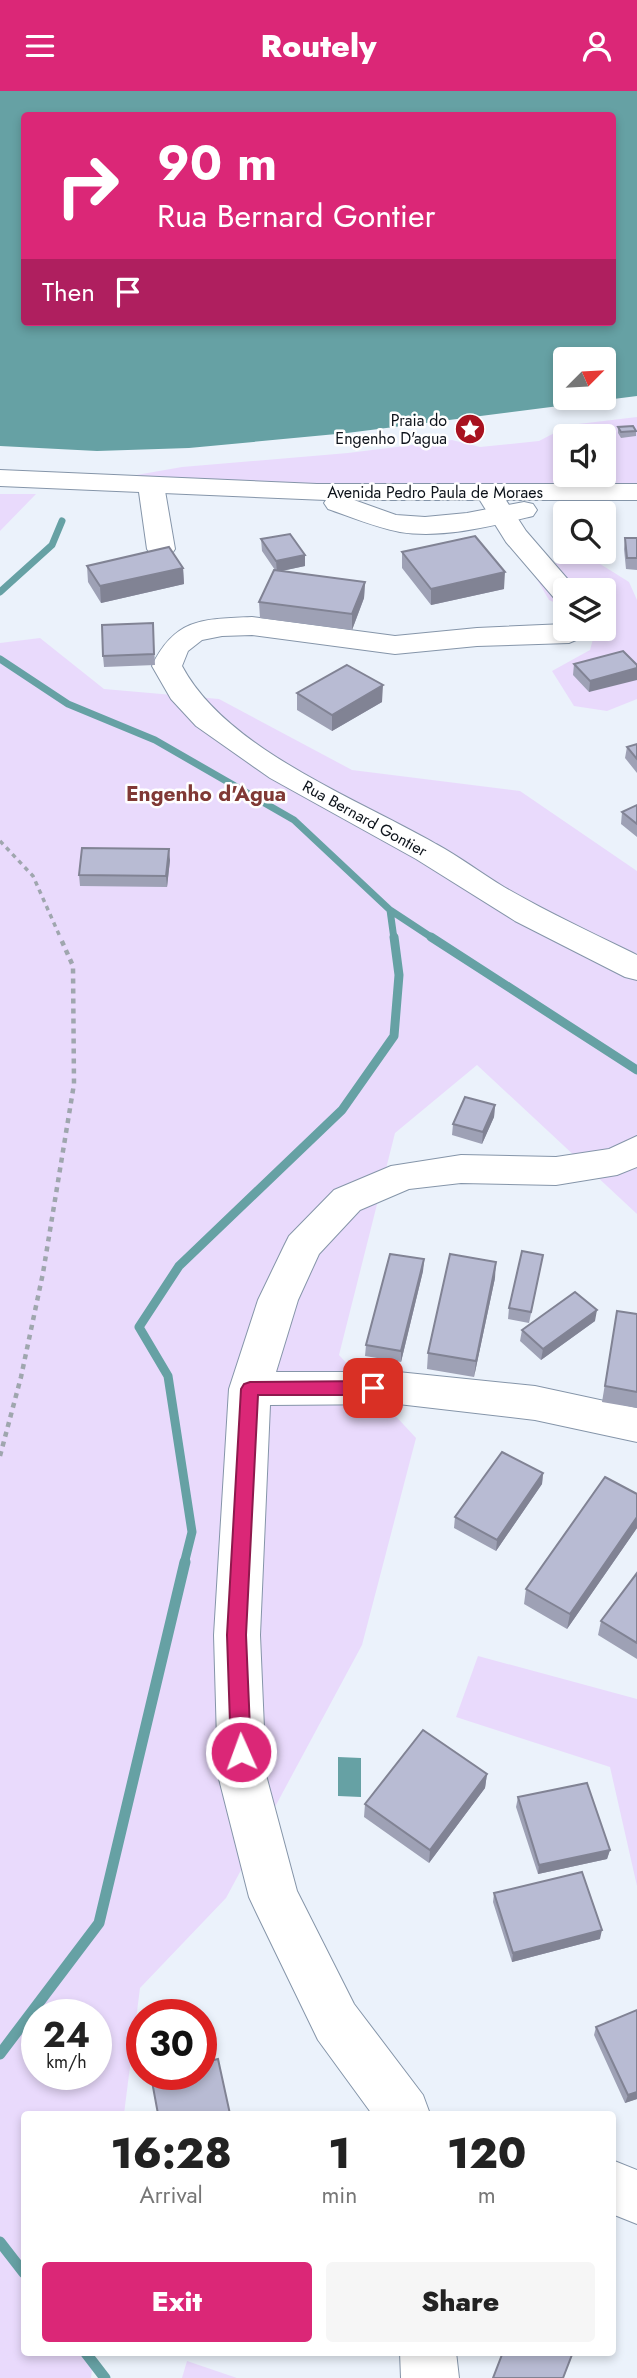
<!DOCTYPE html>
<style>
:root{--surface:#fff;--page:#f6f6f6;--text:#222;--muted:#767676;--accent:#db2777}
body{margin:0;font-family:Jost,sans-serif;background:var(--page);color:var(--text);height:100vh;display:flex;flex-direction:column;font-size:26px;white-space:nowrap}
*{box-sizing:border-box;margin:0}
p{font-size:23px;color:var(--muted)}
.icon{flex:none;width:38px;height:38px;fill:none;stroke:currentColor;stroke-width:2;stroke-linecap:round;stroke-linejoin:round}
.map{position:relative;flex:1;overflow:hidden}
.panel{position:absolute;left:21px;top:2020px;width:595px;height:245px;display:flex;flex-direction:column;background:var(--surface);border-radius:7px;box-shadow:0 4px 10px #0003}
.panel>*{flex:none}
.hud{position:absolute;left:21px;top:21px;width:595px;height:214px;border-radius:7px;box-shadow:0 4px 10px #0003;background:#db2777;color:#fff;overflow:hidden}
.needle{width:46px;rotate:66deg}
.fabs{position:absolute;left:553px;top:256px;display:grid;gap:14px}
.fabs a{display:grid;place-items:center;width:63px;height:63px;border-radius:7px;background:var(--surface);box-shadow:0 4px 10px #0003;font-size:35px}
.speed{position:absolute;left:21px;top:1908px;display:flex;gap:14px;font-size:35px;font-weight:700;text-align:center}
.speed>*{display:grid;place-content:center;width:91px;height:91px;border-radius:50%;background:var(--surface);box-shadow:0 4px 10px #0003;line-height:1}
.speed small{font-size:18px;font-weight:400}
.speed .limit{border:10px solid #d22;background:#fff;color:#111}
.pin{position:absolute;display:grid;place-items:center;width:60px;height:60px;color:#fff;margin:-30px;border-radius:14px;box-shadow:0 4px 10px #0006}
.me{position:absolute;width:77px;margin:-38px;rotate:358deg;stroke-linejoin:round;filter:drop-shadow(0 0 5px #0008)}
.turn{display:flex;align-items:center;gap:24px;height:147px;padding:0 21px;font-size:32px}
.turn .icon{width:91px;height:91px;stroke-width:2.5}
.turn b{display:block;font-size:49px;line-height:60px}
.then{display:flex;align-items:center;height:66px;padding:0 21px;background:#0003;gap:14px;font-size:26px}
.eta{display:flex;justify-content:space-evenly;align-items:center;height:119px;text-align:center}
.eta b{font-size:42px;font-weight:800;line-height:49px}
.cta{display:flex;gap:14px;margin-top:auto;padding:14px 21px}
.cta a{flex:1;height:80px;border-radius:7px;background:var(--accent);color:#fff;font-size:28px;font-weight:800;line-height:80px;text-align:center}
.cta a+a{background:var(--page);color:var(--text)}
header{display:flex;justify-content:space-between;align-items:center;height:91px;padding:0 21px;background:var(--accent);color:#fff;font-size:32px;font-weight:800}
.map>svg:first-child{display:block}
.green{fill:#e9dafc;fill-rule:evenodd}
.water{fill:#66a1a4;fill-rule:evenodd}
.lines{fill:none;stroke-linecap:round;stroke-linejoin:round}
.stream-far2{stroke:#66a1a4;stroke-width:7}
.stream-far1{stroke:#66a1a4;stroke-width:9}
.stream{stroke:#66a1a4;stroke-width:11}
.minor-casing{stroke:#8595a9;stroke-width:2}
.major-casing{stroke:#8595a9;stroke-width:2}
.path-far1{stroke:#9fa6ae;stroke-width:3.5;stroke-dasharray:4.5 4.5;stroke-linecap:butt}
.path{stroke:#9fa6ae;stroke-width:4.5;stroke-dasharray:5 5;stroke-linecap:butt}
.minor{fill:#fff;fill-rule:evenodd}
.major{fill:#fff;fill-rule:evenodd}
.wall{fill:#9ea1b5}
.shaded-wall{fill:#818394}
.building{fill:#b8bbd3;stroke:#818394;stroke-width:2}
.route{fill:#db2777;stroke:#8e194d;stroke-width:2}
.labels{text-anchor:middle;stroke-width:5;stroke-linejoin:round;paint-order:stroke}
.far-poi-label{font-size:16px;fill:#0d131b;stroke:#fff;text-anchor:end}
.far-street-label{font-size:16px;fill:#0d131b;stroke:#fff}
.neighbourhood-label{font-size:21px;font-weight:bold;fill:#803935;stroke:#fff}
</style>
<header><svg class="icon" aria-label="menu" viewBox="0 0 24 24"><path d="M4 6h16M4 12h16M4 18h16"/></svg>Routely<svg class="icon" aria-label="person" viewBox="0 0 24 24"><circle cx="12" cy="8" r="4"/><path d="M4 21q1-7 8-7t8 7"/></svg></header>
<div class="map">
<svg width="637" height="2287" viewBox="0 0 637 2287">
<rect width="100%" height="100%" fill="#ebf2fb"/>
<path class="green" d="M637,326V397L125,391V386L182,376L348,362L452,349L480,356L539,350L570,334ZM565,345H604V383H565Z
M0,403H36L0,440Z
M561,469L597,471L629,491L637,509V608L607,620L574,615L552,580L590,559L596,537H604V499H565V516L549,509L535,485Z
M40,547L104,598L219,608L352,679L520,700L637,780V1123L477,974L395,1042L339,1264L416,1347L362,1554L226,1807L140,1897L124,2023H24V2261H94L91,2287H0V552ZM37,1923H96V1983H37Z
M478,1565L637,1608V1795L610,1676L456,1626Z
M187,2270L237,2287H182Z"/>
<path class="water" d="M0,0H637V305L347,342L189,357L97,360L0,355ZM24,24H612V231H24ZM565,268H604V306H565Z
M338,1666L361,1667V1706L338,1705Z"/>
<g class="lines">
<path class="stream-far2" d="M0,501L52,454L62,430
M0,568L68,613L155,649L294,729L390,819L394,848
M390,819L434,848"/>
<path class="stream-far1" d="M431,846L637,979
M184,1473L192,1441L168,1285L139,1236L179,1175L342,1019L394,945L399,884L394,846"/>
<path class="stream" d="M0,1963L99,1832L185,1471
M0,2151L24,2182
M85,2261L105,2287"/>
<g class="minor-casing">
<path id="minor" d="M151,386L160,388L164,394L175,458L171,464L161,466L151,464L147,458L138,394L142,388Z
M489,395L498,397L526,440L577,499H565V510L555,508L506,451L476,403L480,397Z
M252,526L395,545L477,537L565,533V537H594L590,543L569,552L477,555L395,563L252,544L222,545L202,549L188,560L182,575C226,658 356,707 436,753C460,766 481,782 504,796C547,821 592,842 637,864V889L625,886L515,830L416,768L270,687L196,635L171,608L152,575C175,527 203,528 252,526Z
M637,1045V1076L617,1084L556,1094L461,1092L409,1098L360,1119L319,1163L298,1209L276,1281H398L535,1295L637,1317V1351L535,1329L398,1313L270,1314L260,1544L266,1684L297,1800L354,1913L423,2004L430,2023H372L318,1949L257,1823L249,1806L218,1684L214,1544L229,1298L258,1209L284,1155L289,1145L334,1099L391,1075L461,1064L556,1066L609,1058Z
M612,2069L637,2079V2133L612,2123Z
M400,2261H456L459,2287H401Z"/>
</g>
<g class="major-casing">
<path id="major" d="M0,379L317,393H637V409H354L396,424L425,426L467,422L524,411L533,413L537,419L533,425C492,435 443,448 400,441C375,436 351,426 328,418L324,412L326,409L0,395Z"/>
</g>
<path class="path-far1" d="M0,750L33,785L61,848"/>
<path class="path" d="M0,1365L21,1286L43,1182L74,993L73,875L60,846"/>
<use href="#minor" class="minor"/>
<use href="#major" class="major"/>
</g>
<path class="wall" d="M618,336L636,340V345L621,347L618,342Z
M625,447H637V479L626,478L624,458Z
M261,448L305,464V475L281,480L365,491L364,507L352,539L260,527L259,511L275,479L262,460Z
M402,461L504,498L431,514L402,477Z
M87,475L183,477L184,493L101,512L88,491Z
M153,532L155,574L104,576L103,565Z
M574,573L637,574L589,601L573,584Z
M297,602L382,611L332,640L297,619Z
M637,653V682L625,667L627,656Z
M637,714V746L621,733L622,721Z
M170,769L167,796L80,795L79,784Z
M495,1014L494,1026L482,1053L452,1044L453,1033Z
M424,1168L423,1180L401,1271L365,1265L366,1254Z
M541,1175L529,1232L508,1228L509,1217Z
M495,1187L474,1286L427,1278L428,1262Z
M617,1220L637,1223V1317L602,1311Z
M595,1230L541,1269L520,1250L522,1239Z
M543,1382L542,1393L496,1460L454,1437L455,1426Z
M637,1403V1437L567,1538L524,1513L526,1498Z
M637,1482V1568L598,1544L601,1530Z
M487,1683L485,1697L429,1772L364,1726L365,1713Z
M518,1706L610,1759L607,1768L538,1783L516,1716Z
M494,1802L600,1848L512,1871L493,1811Z
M637,1919V2008L625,2012L594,1944L596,1936Z"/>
<path class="shaded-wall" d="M305,464V475L277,481L276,470Z
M183,477L184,493L101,512L100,495Z
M505,481L504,498L431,514V498Z
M365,491L364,507L352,539V523Z
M637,577V589L589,601L590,590Z
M383,594L382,611L332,640V624Z
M169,758L170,769L167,796L166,785Z
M495,1014L494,1026L482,1053L483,1041Z
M424,1168L423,1180L401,1271V1260Z
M496,1171L495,1187L474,1286L476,1270Z
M597,1219L595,1230L541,1269L543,1258Z
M543,1382L542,1393L496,1460L497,1449Z
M637,1426V1437L567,1538L570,1523Z
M487,1683L485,1697L429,1772L430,1759Z
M610,1759L607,1768L538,1783L539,1774Z
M602,1839L600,1848L512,1871L513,1862Z
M637,2001V2008L625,2012L628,2004Z"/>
<path class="building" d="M633,335L636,340L621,341L618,336Z
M290,443L305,464L276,470L261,448Z
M475,445L505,481L431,498L402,461Z
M625,447H637V467H627Z
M169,456L183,477L100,495L87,475Z
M274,479L365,491L352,523L259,511Z
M153,532L154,563L103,565L102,534Z
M623,560L637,574V577L590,590L574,573Z
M347,574L383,594L332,624L297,602Z
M637,653V668L627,656Z
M637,714V733L622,721Z
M82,757L169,758L166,785L79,784Z
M465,1006L495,1014L483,1041L453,1033Z
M522,1160L543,1164L531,1221L509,1217Z
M390,1163L424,1168L401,1260L366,1254Z
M450,1163L496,1171L476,1270L428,1262Z
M575,1201L597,1219L543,1258L522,1239Z
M617,1220L637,1223V1301L605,1295Z
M502,1361L543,1382L497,1449L455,1426Z
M605,1386L637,1403V1426L570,1523L526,1498Z
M637,1482V1552L601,1530Z
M423,1639L487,1683L430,1759L365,1713Z
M587,1692L610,1759L539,1774L518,1706Z
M582,1781L602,1839L513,1862L494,1802Z
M637,1919V2001L628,2004L596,1936Z
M218,1968L230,2023H158L151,1985L159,1983H201V1972Z
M503,2261H573L563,2287H493Z"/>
<path class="route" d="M373,1290L379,1292L382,1297L379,1302L373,1304H258L246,1544L251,1661L248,1667L241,1670L234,1667L231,1661L227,1544L241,1298L244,1293L250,1291Z"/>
<defs>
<g id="sight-disc" transform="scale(1.575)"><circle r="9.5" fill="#a8121f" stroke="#fff"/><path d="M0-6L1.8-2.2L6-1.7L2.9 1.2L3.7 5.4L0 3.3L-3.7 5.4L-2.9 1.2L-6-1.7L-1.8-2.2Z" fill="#fff"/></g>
</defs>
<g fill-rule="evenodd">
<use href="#sight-disc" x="470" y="338"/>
</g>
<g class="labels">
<g class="far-poi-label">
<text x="447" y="335">Praia do<tspan x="447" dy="18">Engenho D'agua</tspan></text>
</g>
<g class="far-street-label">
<text x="435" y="407">Avenida Pedro Paula de Moraes</text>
<text transform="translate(365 727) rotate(29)" y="6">Rua Bernard Gontier</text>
</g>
<g class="neighbourhood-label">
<text x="206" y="710">Engenho d'Agua</text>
</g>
</g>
</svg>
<div class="fabs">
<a><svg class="needle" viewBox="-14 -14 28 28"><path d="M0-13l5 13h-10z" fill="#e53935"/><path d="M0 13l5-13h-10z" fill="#767676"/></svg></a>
<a><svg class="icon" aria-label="sound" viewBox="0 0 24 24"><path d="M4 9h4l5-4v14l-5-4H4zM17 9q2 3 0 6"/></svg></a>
<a><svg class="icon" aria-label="search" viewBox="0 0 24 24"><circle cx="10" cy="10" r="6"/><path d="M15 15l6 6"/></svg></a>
<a><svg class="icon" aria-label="layers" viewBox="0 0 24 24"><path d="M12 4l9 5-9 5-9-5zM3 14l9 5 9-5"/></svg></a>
</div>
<div class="speed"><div>24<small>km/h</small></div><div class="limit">30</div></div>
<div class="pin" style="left:373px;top:1297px;background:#d93025"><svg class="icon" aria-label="arrive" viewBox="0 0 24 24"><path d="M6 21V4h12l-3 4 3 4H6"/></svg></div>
<svg class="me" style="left:241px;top:1661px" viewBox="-20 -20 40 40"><circle r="17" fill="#db2777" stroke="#fff" stroke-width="3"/><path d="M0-11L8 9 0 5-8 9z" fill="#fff"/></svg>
<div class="hud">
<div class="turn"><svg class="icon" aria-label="right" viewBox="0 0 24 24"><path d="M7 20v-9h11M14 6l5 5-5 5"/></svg><div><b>90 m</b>Rua Bernard Gontier</div></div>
<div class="then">Then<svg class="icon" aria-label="arrive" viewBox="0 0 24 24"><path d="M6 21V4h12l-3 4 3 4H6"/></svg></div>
</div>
<section class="panel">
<div class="eta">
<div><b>16:28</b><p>Arrival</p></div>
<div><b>1</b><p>min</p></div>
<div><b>120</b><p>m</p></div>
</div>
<div class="cta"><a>Exit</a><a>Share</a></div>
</section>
</div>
